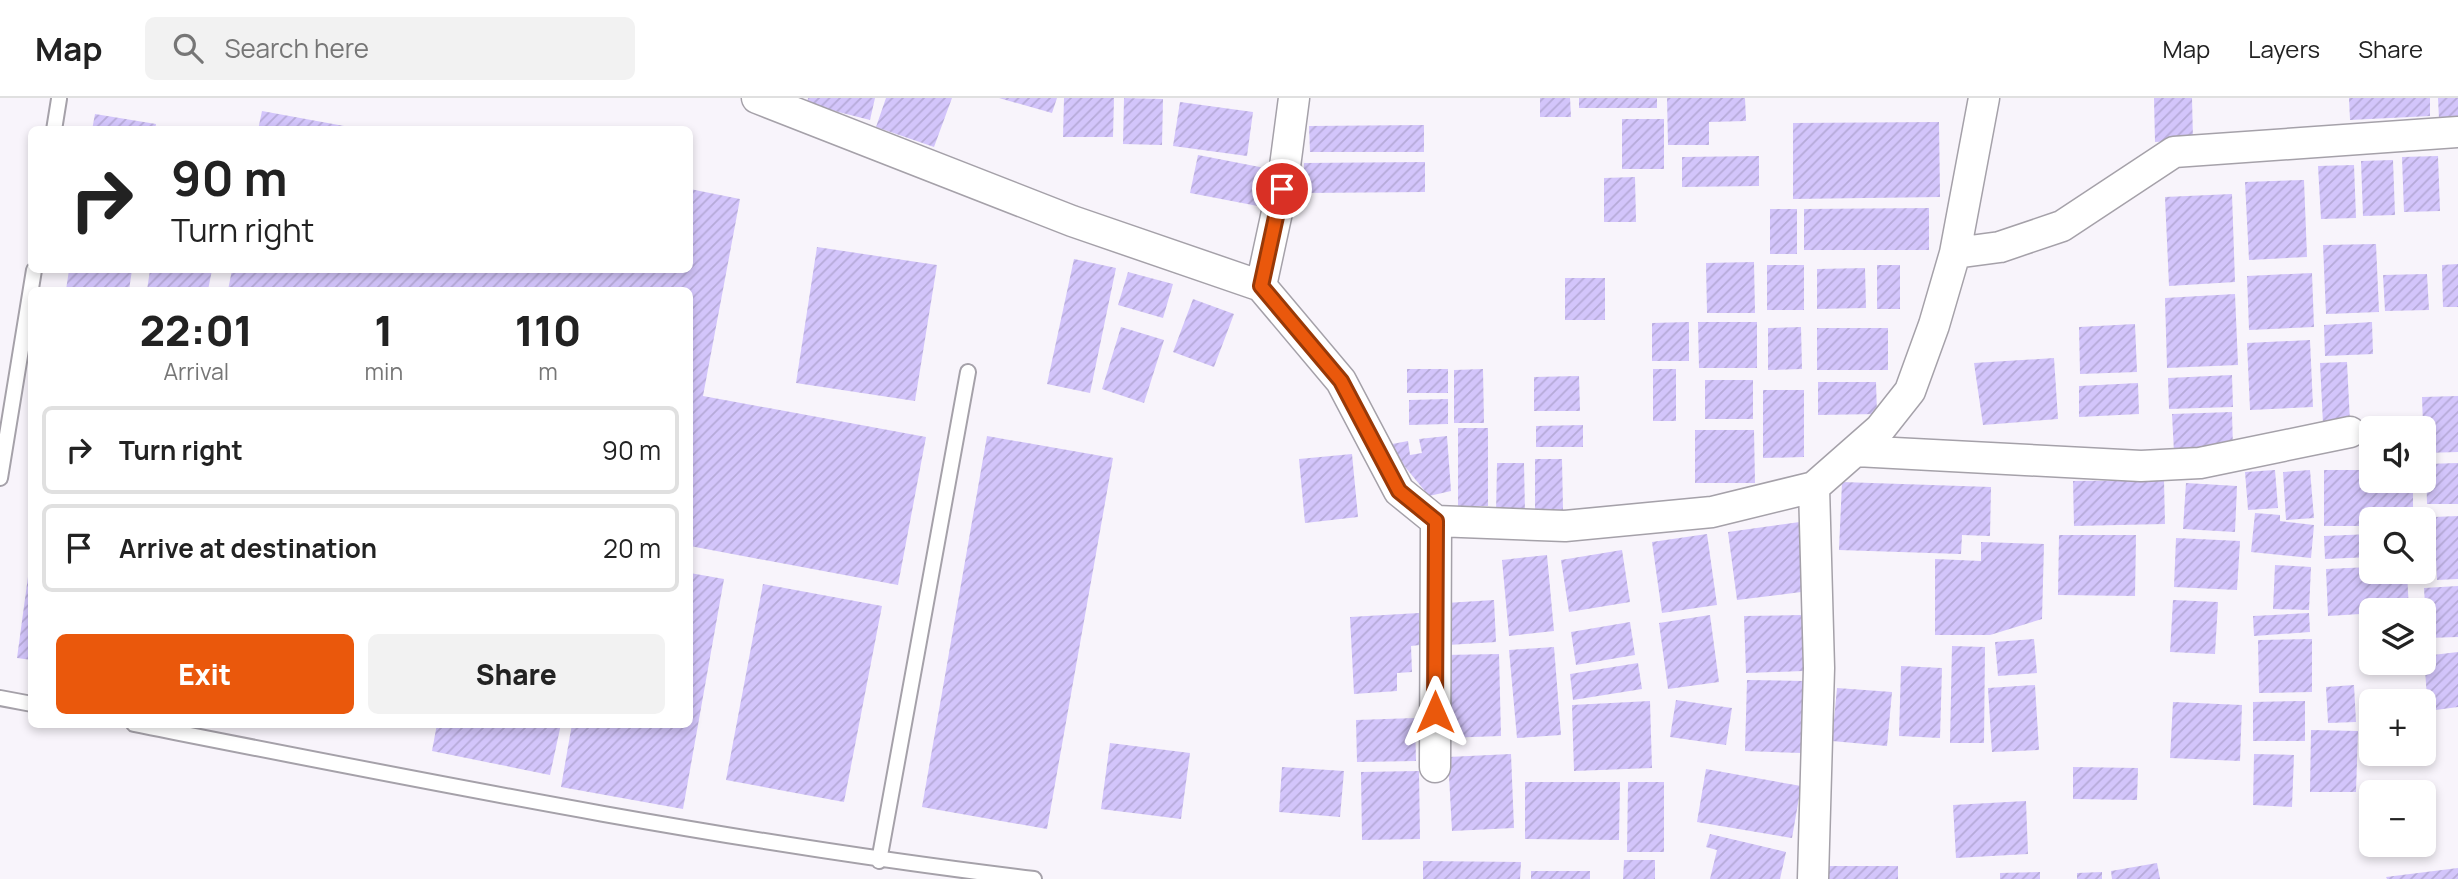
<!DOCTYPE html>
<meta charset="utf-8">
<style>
:root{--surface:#fff;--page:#f2f2f2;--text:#222;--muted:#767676;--line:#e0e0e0;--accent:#ea580c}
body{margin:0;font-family:Manrope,sans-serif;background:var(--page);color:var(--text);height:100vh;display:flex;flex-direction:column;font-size:26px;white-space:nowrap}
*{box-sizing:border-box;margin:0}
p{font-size:23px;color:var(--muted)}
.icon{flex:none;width:38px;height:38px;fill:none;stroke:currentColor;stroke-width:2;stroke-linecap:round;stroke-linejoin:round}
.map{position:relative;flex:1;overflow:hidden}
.panel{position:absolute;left:28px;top:189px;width:665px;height:441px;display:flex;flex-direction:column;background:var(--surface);border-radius:10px;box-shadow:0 4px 10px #0003}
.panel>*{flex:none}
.hud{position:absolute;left:28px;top:28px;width:665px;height:147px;border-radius:10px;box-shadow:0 4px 10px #0003;background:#fff;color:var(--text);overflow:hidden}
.controls{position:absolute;left:2359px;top:318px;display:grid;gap:14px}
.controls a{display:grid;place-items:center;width:77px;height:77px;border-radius:10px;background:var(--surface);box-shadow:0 4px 10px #0003;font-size:35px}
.pin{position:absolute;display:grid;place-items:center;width:60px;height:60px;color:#fff;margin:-30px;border:4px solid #fff;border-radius:50%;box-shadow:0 2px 7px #0007}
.me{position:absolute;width:77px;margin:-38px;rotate:0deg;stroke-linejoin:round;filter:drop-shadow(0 0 5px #0008)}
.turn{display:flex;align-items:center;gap:24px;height:147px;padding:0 28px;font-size:32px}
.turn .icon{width:91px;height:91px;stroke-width:2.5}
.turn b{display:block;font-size:49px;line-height:60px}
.eta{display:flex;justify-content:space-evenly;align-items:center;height:119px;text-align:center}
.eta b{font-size:42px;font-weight:800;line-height:49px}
.primary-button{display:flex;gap:14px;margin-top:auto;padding:14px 28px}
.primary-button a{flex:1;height:80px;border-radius:10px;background:var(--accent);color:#fff;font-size:28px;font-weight:800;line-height:80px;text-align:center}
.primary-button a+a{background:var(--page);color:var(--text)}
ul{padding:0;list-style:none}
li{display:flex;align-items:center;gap:21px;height:88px;margin:0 14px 10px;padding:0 14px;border:4px solid var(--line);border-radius:10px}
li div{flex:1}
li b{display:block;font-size:26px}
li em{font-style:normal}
header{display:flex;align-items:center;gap:42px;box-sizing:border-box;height:98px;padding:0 35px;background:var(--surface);border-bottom:2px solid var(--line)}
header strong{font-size:33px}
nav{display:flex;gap:38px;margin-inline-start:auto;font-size:24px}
.search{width:490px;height:63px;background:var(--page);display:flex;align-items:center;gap:18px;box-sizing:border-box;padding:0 24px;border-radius:10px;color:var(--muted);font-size:26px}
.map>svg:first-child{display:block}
.building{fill:url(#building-hatch)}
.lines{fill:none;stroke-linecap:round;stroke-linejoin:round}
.lane-casing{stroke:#a5a1a9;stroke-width:18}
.street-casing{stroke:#a5a1a9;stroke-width:33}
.lane{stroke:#fff;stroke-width:14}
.street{stroke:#fff;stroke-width:30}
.route-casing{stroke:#983908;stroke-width:18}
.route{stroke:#ea580c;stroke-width:12}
</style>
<header>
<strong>Map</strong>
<div class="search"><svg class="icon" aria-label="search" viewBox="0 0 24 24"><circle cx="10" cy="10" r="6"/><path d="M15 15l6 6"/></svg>Search here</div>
<nav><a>Map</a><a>Layers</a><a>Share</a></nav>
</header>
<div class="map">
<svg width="2458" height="781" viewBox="0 0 2458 781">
<defs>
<pattern id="building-hatch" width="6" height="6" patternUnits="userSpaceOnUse" patternTransform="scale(1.75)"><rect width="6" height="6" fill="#d3c5fb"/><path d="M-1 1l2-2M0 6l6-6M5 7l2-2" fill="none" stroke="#b6aad8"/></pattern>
</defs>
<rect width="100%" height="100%" fill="#f8f4fb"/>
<path class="building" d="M808,0H875L870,22L807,6Z
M886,0H952L934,49L876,29Z
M999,0H1057L1052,15Z
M1064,0H1114L1113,39H1063Z
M1124,0L1163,1L1162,47L1123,46Z
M1540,0H1570L1571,19H1540Z
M1579,0H1657V10H1579Z
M1667,0H1745L1746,23L1709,24V47H1668Z
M2154,0H2192L2193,42L2155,44Z
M2349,0H2430V18L2350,22Z
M2438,0H2458V21H2439Z
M1180,4L1253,14L1247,58L1173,48Z
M262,13L355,30L354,32H258Z
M95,16L156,26L155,32H92Z
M1622,21H1664V71H1622Z
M1939,24L1940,99L1793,101V25Z
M1424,27V54H1310L1309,28Z
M1198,57L1270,71L1263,109L1190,95Z
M1759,58V88L1682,89V59Z
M2438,58L2440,113L2404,114L2402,59Z
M2393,62L2395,117L2363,118L2361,63Z
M1425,64V94L1304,95V65Z
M2354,67L2356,120L2321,121L2318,68Z
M1635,79L1636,124H1604V80Z
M2304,82L2307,159L2249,162L2245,84Z
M690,91L740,101L703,298L926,339L898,487L690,448V192H228L232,172H690Z
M2232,96L2235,184L2169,188L2165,99Z
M1929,110V152H1804V111Z
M1770,111H1797V156H1770Z
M2376,146L2379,214L2326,216L2323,147Z
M817,149L937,167L915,303L796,285Z
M1074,161L1116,170L1090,295L1047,286Z
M1754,164L1755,215H1707L1706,165Z
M2458,166V209H2443L2442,167Z
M1767,167H1804V212H1767Z
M1877,167H1900V211H1877Z
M1865,170L1866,210L1817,211V171Z
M69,172H132L129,192H66Z
M150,172H212L208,192H147Z
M1128,174L1173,186L1163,220L1118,207Z
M2312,175L2314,229L2249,232L2247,178Z
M2427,176L2429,212L2385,213L2383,177Z
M1565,180H1605V222H1565Z
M2235,196L2238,267L2167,270L2165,200Z
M1193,201L1234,216L1214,269L1173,254Z
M1689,224V263H1652V225Z
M1698,224H1757V270H1699Z
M2372,224L2373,256L2325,258L2324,227Z
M2135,226L2137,274L2080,276L2079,229Z
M1121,229L1164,242L1144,305L1102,291Z
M1801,229L1802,271L1768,272V230Z
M1817,230H1888V272H1817Z
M2310,242L2313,309L2250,312L2247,245Z
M2054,260L2058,321L1983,327L1974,265Z
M2347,264L2350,325L2323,326L2320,265Z
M1407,271H1448V295H1407Z
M1483,271L1484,325H1454V272Z
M1653,271H1676V323H1653Z
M2232,277L2233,309L2169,311L2168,280Z
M1579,278L1580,313H1534V279Z
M1705,282H1753V321H1705Z
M1818,284H1876L1877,316L1818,317Z
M2138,285L2139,316L2079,319V288Z
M1763,292H1804V359L1763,360Z
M2458,298V354L2424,355L2422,299Z
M1448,301V326L1409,327V302Z
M2232,314L2233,351L2174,354L2172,316Z
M1583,327V349H1536V328Z
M1458,330H1488V408H1458Z
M1695,332H1754L1755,385H1695Z
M987,338L1113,360L1047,731L922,709Z
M1447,338L1451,393L1429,398L1387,347L1408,343L1410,357L1422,355L1419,341Z
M1352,356L1358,419L1305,425L1299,361Z
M1535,361H1562L1563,412L1535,413Z
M1497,365H1524L1525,415L1496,416Z
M2458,365V406H2427L2426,366Z
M2275,372L2278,410L2248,412L2245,374Z
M2310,372L2314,420L2286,422L2283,374Z
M2324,372H2371V383H2413V422H2371V428H2324Z
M2164,382L2165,426L2074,428L2073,383Z
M1842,384L1991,389L1990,438L1962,437L1961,456L1839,452Z
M2186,385L2237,388L2235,434L2183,431Z
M2255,415L2280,417V423L2314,427L2311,460L2251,454Z
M2458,418V481L2437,482L2434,419Z
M1800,424L1809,493L1737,502L1728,434Z
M1707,436L1717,507L1662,515L1652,444Z
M2371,436V459L2325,461L2324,438Z
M2059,437H2136L2135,498L2058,497Z
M2176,440L2240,443L2237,492L2174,489Z
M1981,444L2044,446L2042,521L1990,537H1935V461L1981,463Z
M1622,452L1630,504L1569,514L1561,462Z
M1547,457L1554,533L1509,538L1502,462Z
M30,464H32V562L17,560Z
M2275,467L2311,469L2309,512L2273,511Z
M2371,469V474H2407L2409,513L2328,518L2326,471Z
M690,475L724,481L683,711L561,689L572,626H690Z
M763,486L882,508L844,704L726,682Z
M2458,488V539L2427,540L2424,490Z
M1494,502L1496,544L1448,547L1446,505Z
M2173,502L2218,504L2215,556L2170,554Z
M1419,515L1420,547L1411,548L1412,574L1397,575V593L1354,596L1350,519Z
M2309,515L2310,534L2254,538L2253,518Z
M1710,517L1719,584L1668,591L1659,525Z
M1802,517L1803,573L1746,575L1744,518Z
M1630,524L1635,557L1576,567L1571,534Z
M2034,541L2037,575L1998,578L1995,544Z
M2312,541V594L2259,595L2258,542Z
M1952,548L1985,549L1984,645H1950Z
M1554,549L1561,637L1517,640L1509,552Z
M2458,554V609L2428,613L2424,558Z
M1499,556L1501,638L1445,640L1443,557Z
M1638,565L1642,591L1573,602L1570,576Z
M1901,568L1942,570L1940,640L1899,638Z
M1747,582L1805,583L1802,655L1745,653Z
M2035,587L2039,652L1992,654L1988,590Z
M2354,587L2356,624L2328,625L2326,589Z
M1837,590L1892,594L1887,648L1832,643Z
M1676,602L1732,610L1726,647L1670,639Z
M1650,603L1652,670L1574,673L1572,607Z
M2305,603V643H2253V604Z
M2173,604L2242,607L2240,663L2170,660Z
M1415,620L1416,663L1357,664L1356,622Z
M437,626H561L550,677L432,653Z
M2311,632L2358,633L2356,694H2310Z
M1110,645L1190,655L1181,721L1101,711Z
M1511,656L1514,730L1452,733L1448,659Z
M2254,656L2294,657L2292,709L2253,707Z
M1282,669L1344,673L1340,719L1279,714Z
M2073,669L2138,670L2137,702L2073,701Z
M1706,671L1801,688L1792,740L1697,724Z
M1419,673L1420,741L1362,742L1361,674Z
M1525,684H1620L1619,742L1525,741Z
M1628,684H1664V754H1627Z
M2026,703L2028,756L1956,760L1953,707Z
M1710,736L1786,754L1780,781H1710L1717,752L1706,749Z
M1624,762H1655V781H1623Z
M1423,763L1521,764L1520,781H1423Z
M2157,765L2160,781H2112L2111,773Z
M1828,768H1898V781H1828Z
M2458,770V781H2387L2386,779Z
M1531,773H1590V781H1531Z
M2040,774V781H2000V775Z
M2102,774V781H2077V775Z"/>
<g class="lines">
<g class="lane-casing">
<path id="lane" d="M54,32L59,1
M0,380L34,172
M0,600L32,606
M134,626C433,685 731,745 1034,781
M879,763L968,274"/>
</g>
<g class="street-casing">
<path id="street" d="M757,0L1072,123L1261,188L1341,283L1399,393L1436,423L1565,428L1712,414L1814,389L1880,331L1910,293L1934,227L1955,155L1984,0
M1955,155L2000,149L2062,128L2174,54L2458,34
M1261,188L1282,91L1294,0
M1856,353L2141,368L2200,365L2350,334
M1435,669L1436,423
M1813,781L1819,570L1814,389"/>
</g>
<use href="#lane" class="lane"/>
<use href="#street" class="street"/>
</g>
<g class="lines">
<g class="route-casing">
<path id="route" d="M1282,91L1261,188L1341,283L1399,393L1436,423L1435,614"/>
</g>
<use href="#route" class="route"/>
</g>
</svg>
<div class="controls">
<a><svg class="icon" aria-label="sound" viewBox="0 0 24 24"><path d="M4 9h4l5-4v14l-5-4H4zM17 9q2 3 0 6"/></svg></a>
<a><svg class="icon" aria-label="search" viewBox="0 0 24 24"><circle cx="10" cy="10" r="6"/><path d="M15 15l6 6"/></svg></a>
<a><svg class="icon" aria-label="layers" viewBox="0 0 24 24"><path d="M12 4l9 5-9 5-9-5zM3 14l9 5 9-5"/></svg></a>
<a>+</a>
<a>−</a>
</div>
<div class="pin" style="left:1282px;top:91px;background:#d93025"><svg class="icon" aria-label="arrive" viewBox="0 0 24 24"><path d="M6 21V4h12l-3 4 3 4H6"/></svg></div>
<svg class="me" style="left:1435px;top:614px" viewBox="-20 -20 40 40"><path d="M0-17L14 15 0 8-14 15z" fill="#ea580c" stroke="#fff" stroke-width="4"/></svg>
<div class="hud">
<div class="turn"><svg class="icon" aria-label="right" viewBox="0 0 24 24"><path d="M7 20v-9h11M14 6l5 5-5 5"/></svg><div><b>90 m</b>Turn right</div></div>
</div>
<section class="panel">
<div class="eta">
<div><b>22:01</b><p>Arrival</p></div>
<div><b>1</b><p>min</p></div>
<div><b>110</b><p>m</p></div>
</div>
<ul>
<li><svg class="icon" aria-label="right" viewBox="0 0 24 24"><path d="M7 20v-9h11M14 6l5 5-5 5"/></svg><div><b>Turn right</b></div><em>90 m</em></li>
<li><svg class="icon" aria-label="arrive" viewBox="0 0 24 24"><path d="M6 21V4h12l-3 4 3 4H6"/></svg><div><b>Arrive at destination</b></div><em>20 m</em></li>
</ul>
<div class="primary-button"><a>Exit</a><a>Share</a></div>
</section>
</div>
